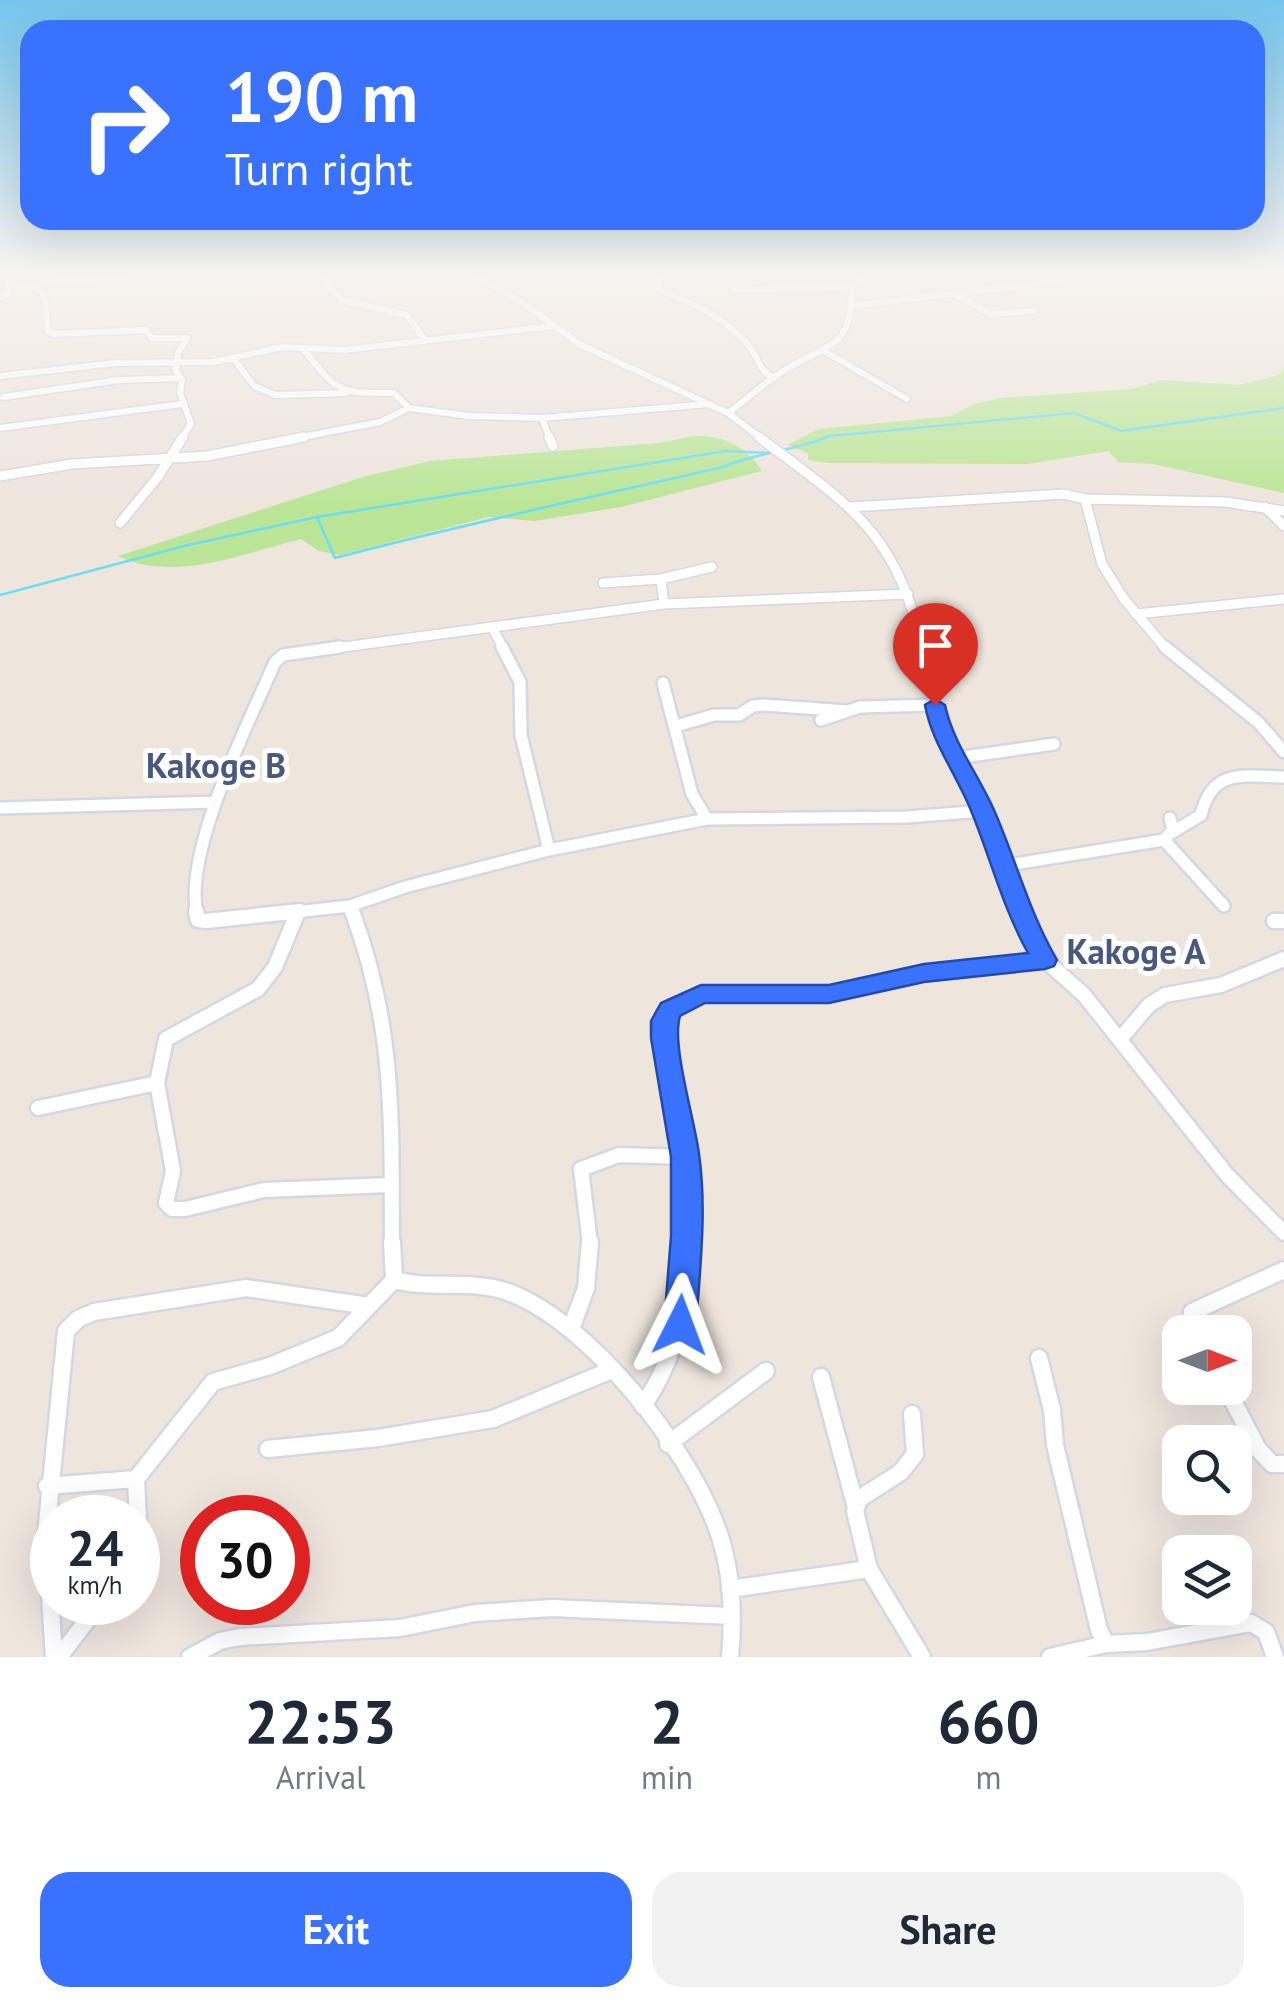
<!DOCTYPE html>
<style>
:root{--surface:#fff;--page:#f2f2f3;--text:#1f2937;--muted:#747a83;--accent:#3972ff}
body{margin:0;font-family:"PT Sans",sans-serif;background:var(--page);color:var(--text);height:100vh;display:flex;flex-direction:column;font-size:38px;white-space:nowrap}
*{box-sizing:border-box;margin:0}
p{font-size:32px;color:var(--muted)}
.icon{flex:none;width:55px;height:55px;fill:none;stroke:currentColor;stroke-width:2;stroke-linecap:round;stroke-linejoin:round}
.map{position:relative;height:1657px;overflow:hidden}
.side{display:flex;flex-direction:column;background:var(--surface);flex:1}
.side>*{flex:none}
.banner{position:absolute;left:20px;top:20px;width:1245px;height:210px;border-radius:30px;box-shadow:0 10px 40px #0002;background:#3972ff;color:#fff;overflow:hidden}
.needle{width:65px;rotate:90deg}
.fabs{position:absolute;left:1162px;top:1315px;display:grid;gap:20px}
.fabs a{display:grid;place-items:center;width:90px;height:90px;border-radius:20px;background:var(--surface);box-shadow:0 10px 40px #0002;font-size:50px}
.speed{position:absolute;left:30px;top:1495px;display:flex;gap:20px;font-size:50px;font-weight:700;text-align:center}
.speed>*{display:grid;place-content:center;width:130px;height:130px;border-radius:50%;background:var(--surface);box-shadow:0 10px 40px #0002;line-height:1}
.speed small{font-size:25px;font-weight:400}
.speed .limit{border:15px solid #d22;background:#fff;color:#111}
.pin{position:absolute;display:grid;place-items:center;width:85px;height:85px;color:#fff;margin:-102px -42px;border-radius:50% 50% 50% 0;rotate:-45deg;box-shadow:0 0 10px #0007}
.pin .icon{rotate:45deg}
.me{position:absolute;width:110px;margin:-55px;rotate:3deg;stroke-linejoin:round;filter:drop-shadow(0 0 8px #0008)}
.turn{display:flex;align-items:center;gap:35px;height:210px;padding:0 40px;font-size:45px}
.turn .icon{width:130px;height:130px;stroke-width:2.5}
.turn b{display:block;font-size:70px;line-height:85px}
.eta{display:flex;justify-content:space-evenly;align-items:center;height:170px;text-align:center}
.eta b{font-size:60px;font-weight:700;line-height:70px}
.button{display:flex;gap:20px;margin-top:auto;padding:20px 40px}
.button a{flex:1;height:115px;border-radius:30px;background:var(--accent);color:#fff;font-size:40px;font-weight:700;line-height:115px;text-align:center}
.button a+a{background:var(--page);color:var(--text)}
.map>svg:first-child{display:block}
.green{fill:#bbe698}
.lines{fill:none;stroke-linecap:round;stroke-linejoin:round}
.stream{stroke:#6cdef4;stroke-width:2.5}
.street-far4-casing{stroke:#d2d8e5;stroke-width:9}
.street-far3-casing{stroke:#d2d8e5;stroke-width:12}
.street-far2-casing{stroke:#d2d8e5;stroke-width:16}
.street-far1-casing{stroke:#d2d8e5;stroke-width:19}
.street-casing{stroke:#d2d8e5;stroke-width:21}
.street-far4{stroke:#fff;stroke-width:6}
.street-far3{stroke:#fff;stroke-width:9}
.street-far2{stroke:#fff;stroke-width:11}
.street-far1{stroke:#fff;stroke-width:14}
.street{stroke:#fff;stroke-width:16}
.route{fill:#3972ff;stroke:#254aa6;stroke-width:2.5}
.labels{text-anchor:middle;stroke-width:10;stroke-linejoin:round;paint-order:stroke}
.quarter-label{font-size:35px;font-weight:bold;fill:#49587f;stroke:#fff}
</style>
<div class="map">
<svg width="1284" height="1657" viewBox="0 0 1284 1657">
<rect width="100%" height="100%" fill="#eee5dd"/>
<path class="green" d="M1284,367V493L1153,464L1118,462L1109,451L1028,464L828,463L808,460V453L788,445L818,429L951,416L975,404L1001,398L1131,389L1162,380L1239,385L1279,375Z
M695,436C726,436 745,446 762,471L621,507L535,521L489,517L340,555L319,551L301,539C244,553 174,583 118,556L366,476L431,461L659,443Z"/>
<g class="lines">
<path class="stream" d="M317,517L726,451L771,453
M0,595L188,545L317,517L335,558C464,524 593,497 723,467C758,452 795,451 830,436L1074,413L1121,431L1284,408"/>
<g class="street-far4-casing">
<path id="street-far4" d="M6,270L8,284L34,286L44,294L48,331L53,334L146,330L152,338H187L178,353L176,371L182,380L180,393L191,424L181,439
M315,270L341,300L407,315L425,340
M465,270L521,302L581,345L728,413L762,439
M658,270L659,290C692,302 721,316 746,342C758,355 757,370 774,378
M1144,270L1170,276
M37,284L197,270
M734,290L852,286
M958,296L990,314L1033,311
M0,297L6,295L8,284
M850,306L1059,281
M303,349C339,393 337,393 394,393L409,408
M824,351L907,399
M234,359L254,386L275,395L347,393
M0,376L116,363L213,362L283,347L344,350L553,326
M3,397L119,380L181,378
M728,413C747,399 765,382 785,370C831,341 852,350 852,286L870,270
M542,418L550,439
M0,428L182,404
M292,439L380,422L409,408L469,416L542,418L710,404"/>
</g>
<g class="street-far3-casing">
<path id="street-far3" d="M549,437L553,446
M759,437C851,507 896,530 923,650
M0,476L72,464L207,456L304,437
M1085,499L1102,564L1124,599L1167,650
M851,507L1063,494L1085,499L1225,502L1284,511
M1265,507L1284,526
M120,523L157,478L183,437
M603,583L661,579
M664,604L661,579L712,567
M1136,614L1284,599
M492,627L504,650
M321,650L664,604L908,594"/>
</g>
<g class="street-far2-casing">
<path id="street-far2" d="M502,647L520,682L521,735L549,850
M922,647L940,727L983,811L1020,914
M1165,647L1259,723L1284,752
M663,683L692,794L707,819
M821,720L860,707L935,705
M676,726L714,715H739L753,706L764,705L848,711
M957,758L1054,744
M0,808L216,802
M1173,832L1201,815C1212,768 1243,776 1284,777
M1164,840L1224,906
M1002,866L1164,840L1173,830L1170,818
M350,906L405,887L549,850L707,819L907,817L983,811
M197,914C183,852 249,722 275,662L283,655L340,647
M276,914L350,906L353,914"/>
</g>
<g class="street-far1-casing">
<path id="street-far1" d="M196,911L198,920L206,921L300,911
M352,911C396,1029 391,1122 392,1244
M1019,911L1045,960L1084,995L1227,1175L1284,1233
M297,914L275,967L258,989L166,1039L157,1083L173,1171L166,1203L172,1209H185L264,1190L390,1185
M1274,921H1284
M1121,1038L1149,1005L1165,995L1221,985L1284,959
M38,1108L157,1083
M590,1244L581,1169L619,1155L685,1157
M687,1244L684,1176L665,1038L664,1021L671,1010L701,994H829L924,973L1045,960"/>
</g>
<g class="street-casing">
<path id="street" d="M392,1242L394,1280C431,1290 472,1279 508,1292C590,1322 688,1448 717,1528C732,1569 734,1615 730,1657
M1192,1312L1284,1270
M571,1329L586,1288L590,1242
M1039,1358L1052,1410L1055,1445L1099,1630L1106,1644L1147,1642L1251,1623L1266,1632L1275,1657
M821,1377L855,1504
M1226,1388L1258,1449L1272,1464H1284
M643,1406C679,1352 685,1306 687,1242
M912,1414L915,1454L901,1472L859,1499L855,1511L869,1569L922,1657
M668,1444L766,1371
M268,1449L378,1438L493,1419L609,1371
M136,1479L213,1382L270,1366L338,1338L394,1280
M47,1486L136,1479L138,1521
M730,1589L869,1569
M54,1657L46,1535L66,1331L78,1319L94,1312L246,1288L369,1306
M59,1657L101,1602
M190,1657L220,1641L240,1637L400,1628L475,1613L552,1608L731,1616
M1050,1657L1106,1644"/>
</g>
<use href="#street-far4" class="street-far4"/>
<use href="#street-far3" class="street-far3"/>
<use href="#street-far2" class="street-far2"/>
<use href="#street-far1" class="street-far1"/>
<use href="#street" class="street"/>
</g>
<linearGradient id="sky" x2="0" y2="1"><stop stop-color="#76c5ed"/><stop offset="0.54" stop-color="#f7f3f0"/><stop offset="1" stop-color="#f7f3f0" stop-opacity="0"/></linearGradient>
<rect width="1284" height="502" fill="url(#sky)"/>
<path class="route" d="M935,699L945,705C953,743 978,774 994,810C1016,860 1029,912 1057,960L1054,966L1045,969L924,982L829,1003H705L680,1016C671,1044 695,1121 699,1154C707,1210 700,1269 696,1325L692,1335L680,1339L669,1335L664,1325L671,1236V1157L651,1038V1021L661,1003L701,985H829L924,964L1028,953C1003,908 991,860 972,813C958,776 932,744 925,705Z"/>
<g class="labels">
<g class="quarter-label">
<text x="216" y="778">Kakoge B</text>
<text x="1136" y="964">Kakoge A</text>
</g>
</g>
</svg>
<div class="fabs">
<a><svg class="needle" viewBox="-14 -14 28 28"><path d="M0-13l5 13h-10z" fill="#e53935"/><path d="M0 13l5-13h-10z" fill="#747a83"/></svg></a>
<a><svg class="icon" aria-label="search" viewBox="0 0 24 24"><circle cx="10" cy="10" r="6"/><path d="M15 15l6 6"/></svg></a>
<a><svg class="icon" aria-label="layers" viewBox="0 0 24 24"><path d="M12 4l9 5-9 5-9-5zM3 14l9 5 9-5"/></svg></a>
</div>
<div class="speed"><div>24<small>km/h</small></div><div class="limit">30</div></div>
<div class="pin" style="left:935px;top:705px;background:#d93025"><svg class="icon" aria-label="arrive" viewBox="0 0 24 24"><path d="M6 21V4h12l-3 4 3 4H6"/></svg></div>
<svg class="me" style="left:680px;top:1325px" viewBox="-20 -20 40 40"><path d="M0-17L14 15 0 8-14 15z" fill="#3972ff" stroke="#fff" stroke-width="4"/></svg>
<div class="banner">
<div class="turn"><svg class="icon" aria-label="right" viewBox="0 0 24 24"><path d="M7 20v-9h11M14 6l5 5-5 5"/></svg><div><b>190 m</b>Turn right</div></div>
</div>
</div>
<section class="side">
<div class="eta">
<div><b>22:53</b><p>Arrival</p></div>
<div><b>2</b><p>min</p></div>
<div><b>660</b><p>m</p></div>
</div>
<div class="button"><a>Exit</a><a>Share</a></div>
</section>
